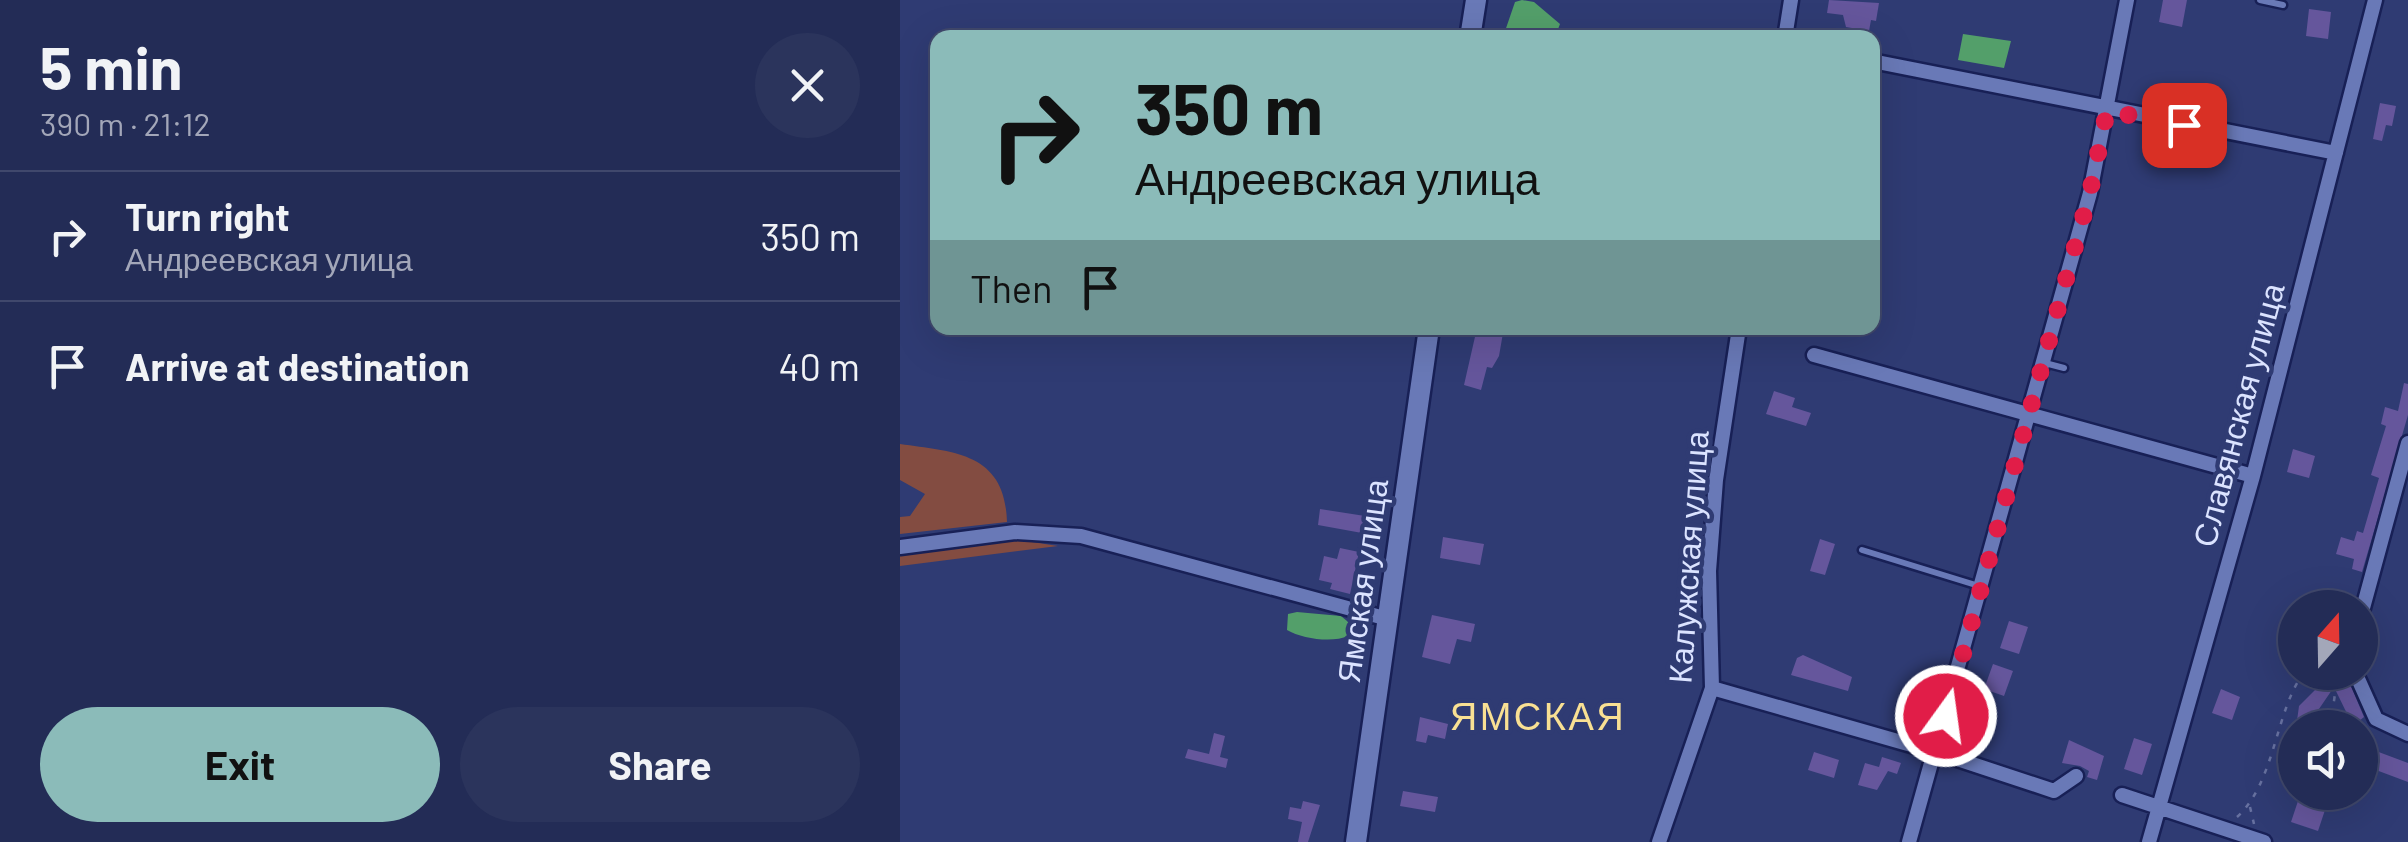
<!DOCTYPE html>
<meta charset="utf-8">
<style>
:root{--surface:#232c56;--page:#2b345c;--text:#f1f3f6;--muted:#a3a7b9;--line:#40486c;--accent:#8bbbb9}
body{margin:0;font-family:Barlow,sans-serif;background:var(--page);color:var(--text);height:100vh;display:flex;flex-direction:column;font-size:38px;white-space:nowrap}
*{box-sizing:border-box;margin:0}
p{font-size:32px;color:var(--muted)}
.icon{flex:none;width:55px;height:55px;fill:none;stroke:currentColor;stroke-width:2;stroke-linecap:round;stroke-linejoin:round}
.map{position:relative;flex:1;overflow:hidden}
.sheet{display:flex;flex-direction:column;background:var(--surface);width:900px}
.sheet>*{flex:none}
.guide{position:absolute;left:30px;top:30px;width:950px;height:305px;border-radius:20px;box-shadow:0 10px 40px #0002,0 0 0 2px var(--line);background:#8bbbb9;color:#111;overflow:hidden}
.needle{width:65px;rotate:20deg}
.buttons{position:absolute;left:1378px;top:590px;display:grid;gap:20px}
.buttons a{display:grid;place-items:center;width:100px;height:100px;border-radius:50%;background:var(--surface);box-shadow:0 10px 40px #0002,0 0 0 2px var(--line);font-size:50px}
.pin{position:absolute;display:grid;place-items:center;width:85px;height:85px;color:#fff;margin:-42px;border-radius:20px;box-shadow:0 5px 15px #0006}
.me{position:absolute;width:110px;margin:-55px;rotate:14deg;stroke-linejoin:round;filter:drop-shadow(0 0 8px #0008)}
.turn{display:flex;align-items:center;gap:35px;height:210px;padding:0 40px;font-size:45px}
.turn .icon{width:130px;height:130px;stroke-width:2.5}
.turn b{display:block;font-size:70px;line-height:85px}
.then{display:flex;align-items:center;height:95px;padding:0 40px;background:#0003;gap:20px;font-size:38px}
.round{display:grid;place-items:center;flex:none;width:105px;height:105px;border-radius:52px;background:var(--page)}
.summary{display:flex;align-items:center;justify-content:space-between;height:170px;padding:0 40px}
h1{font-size:60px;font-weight:700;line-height:75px}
.cta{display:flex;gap:20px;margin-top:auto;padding:20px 40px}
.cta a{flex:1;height:115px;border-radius:60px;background:var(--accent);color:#111;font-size:40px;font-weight:700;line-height:115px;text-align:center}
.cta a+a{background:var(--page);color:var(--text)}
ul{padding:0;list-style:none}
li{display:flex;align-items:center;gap:30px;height:130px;padding:0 40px;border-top:2px solid var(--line)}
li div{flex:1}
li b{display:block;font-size:38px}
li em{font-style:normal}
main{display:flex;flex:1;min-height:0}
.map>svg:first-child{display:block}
.green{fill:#834c41}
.water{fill:#539f6a}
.building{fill:#65569c}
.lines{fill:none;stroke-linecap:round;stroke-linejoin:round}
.lane-casing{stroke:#182056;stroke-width:11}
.street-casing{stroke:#182056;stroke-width:19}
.secondary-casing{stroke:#182056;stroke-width:25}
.path{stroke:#6771a0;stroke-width:2.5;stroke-dasharray:5 8;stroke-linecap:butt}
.lane{stroke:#6979b7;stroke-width:6}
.street{stroke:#6979b7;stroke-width:14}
.secondary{stroke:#6979b7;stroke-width:20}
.route{stroke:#e11d48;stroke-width:18;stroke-dasharray:0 32.4}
.labels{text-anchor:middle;stroke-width:9;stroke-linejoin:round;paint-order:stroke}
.street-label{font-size:32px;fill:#dbe3ff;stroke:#2f3b73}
.quarter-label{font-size:38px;letter-spacing:2.5px;fill:#f9e093;stroke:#2f3b73}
</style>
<main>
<section class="sheet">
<div class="summary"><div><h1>5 min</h1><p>390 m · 21:12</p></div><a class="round"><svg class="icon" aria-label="close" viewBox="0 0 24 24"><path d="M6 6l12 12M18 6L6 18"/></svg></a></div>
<ul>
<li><svg class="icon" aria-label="right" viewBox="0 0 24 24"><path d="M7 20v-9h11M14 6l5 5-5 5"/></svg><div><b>Turn right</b><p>Андреевская улица</p></div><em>350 m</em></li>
<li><svg class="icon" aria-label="arrive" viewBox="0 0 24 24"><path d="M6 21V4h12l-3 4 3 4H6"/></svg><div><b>Arrive at destination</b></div><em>40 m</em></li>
</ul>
<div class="cta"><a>Exit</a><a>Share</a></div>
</section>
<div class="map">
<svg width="1508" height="842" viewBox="0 0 1508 842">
<rect width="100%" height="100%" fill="#2f3b73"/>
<path class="green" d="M0,444C56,452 105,453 107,522L0,534V517L10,516L25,494L0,480Z
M113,539L158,546L0,566V556Z"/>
<path class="water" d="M622,0L634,2L660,24L655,37H603L615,2Z
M1063,34L1111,41L1104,68L1058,60Z
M397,612L441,616L453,626L448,636C433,643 402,639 387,630L388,614Z"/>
<path class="building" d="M929,0L979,3L976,21L971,20L969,31L946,27L943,15L927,13Z
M1263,0H1287L1282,27L1259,22Z
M1409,9L1431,12L1428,39L1406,36Z
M1480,103L1496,106L1492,126L1486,125L1482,141L1473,139Z
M577,328L603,333L599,356L592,368L587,367L581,390L564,385Z
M1504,383L1508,384V415L1462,572L1452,569L1454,559L1436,554L1441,537L1454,541L1457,531L1463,533L1479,478L1471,475L1486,426L1481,424L1485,407L1498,411Z
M874,391L895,398L892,407L911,413L906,426L866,414Z
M1393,449L1415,456L1409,478L1387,472Z
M420,509L465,516L462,533L418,525Z
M543,537L584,544L580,565L540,558Z
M920,539L935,544L925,575L910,571Z
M440,548L459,552L450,594L430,589L432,583L419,580L424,556L437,559Z
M532,615L575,624L571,642L557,639L550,664L522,657Z
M1109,621L1128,627L1119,654L1100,648Z
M903,655L952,677L948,691L891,675L897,658Z
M1093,664L1113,671L1104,696L1084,689Z
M1419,672H1445L1464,717L1453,726L1434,687L1406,728H1396L1399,706L1417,688L1413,679Z
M1321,689L1340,697L1332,720L1312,713Z
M520,717L548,724L545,739L528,735L526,743L516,741Z
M314,733L325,736L320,757L328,759L326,768L285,758L288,749L309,754Z
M1234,738L1252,744L1242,775L1224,769Z
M1169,740L1204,756L1197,780L1187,777L1189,771L1180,766L1162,763Z
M1460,745L1508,763V782L1460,764Z
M914,752L939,760L934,778L908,770Z
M982,757L1001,763L997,774L988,771L977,790L958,785L965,763L979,767Z
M503,791L538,797L535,812L500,806Z
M403,801L420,805L408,842H398L402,822L388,819L390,807L401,809Z
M1398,801L1425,810L1418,831L1391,822Z"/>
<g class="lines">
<g class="lane-casing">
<path id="lane" d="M1360,0L1383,5
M1141,362L1164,368
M962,550L1079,586"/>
</g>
<g class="street-casing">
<path id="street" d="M885,38L891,0
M972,61L1436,153
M914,355L1353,476
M0,547L115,532L181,536L488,619
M1460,619L1508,443
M1455,672L1476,719L1508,734
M812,688L1036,752L1154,791L1176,776
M1222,795L1364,842
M759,842L812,688L809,571L816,480L839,328
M1009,842L1190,193L1227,0
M1249,842L1353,476L1475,0"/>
</g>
<g class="secondary-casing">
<path id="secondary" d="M570,38L576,0
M456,842L529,328"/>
</g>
<path class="path" d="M1429,672L1436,686L1432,716L1441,728
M1350,807L1354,824
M1337,817C1376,782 1376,705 1405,672"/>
<use href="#lane" class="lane"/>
<use href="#street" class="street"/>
<use href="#secondary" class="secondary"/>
</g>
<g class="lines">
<path class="route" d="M1046,716L1190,192L1207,111L1284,125"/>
</g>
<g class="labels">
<g class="street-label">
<text transform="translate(1339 415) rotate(-75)" y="11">Славянская улица</text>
<text transform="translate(789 557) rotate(-86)" y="11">Калужская улица</text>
<text transform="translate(463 581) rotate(-82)" y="11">Ямская улица</text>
</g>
<g class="quarter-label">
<text x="638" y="730">ЯМСКАЯ</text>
</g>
</g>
</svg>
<div class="buttons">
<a><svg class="needle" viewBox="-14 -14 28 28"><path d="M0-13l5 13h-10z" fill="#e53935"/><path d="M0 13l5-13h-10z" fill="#a3a7b9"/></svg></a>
<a><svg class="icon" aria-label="sound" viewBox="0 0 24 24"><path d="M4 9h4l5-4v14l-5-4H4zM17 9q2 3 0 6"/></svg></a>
</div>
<div class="pin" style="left:1284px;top:125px;background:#d93025"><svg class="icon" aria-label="arrive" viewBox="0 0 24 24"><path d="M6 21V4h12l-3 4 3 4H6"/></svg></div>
<svg class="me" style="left:1046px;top:716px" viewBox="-20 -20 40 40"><circle r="17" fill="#e11d48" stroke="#fff" stroke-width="3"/><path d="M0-11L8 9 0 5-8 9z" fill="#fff"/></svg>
<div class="guide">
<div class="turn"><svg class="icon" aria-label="right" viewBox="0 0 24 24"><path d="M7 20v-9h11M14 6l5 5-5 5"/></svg><div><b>350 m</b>Андреевская улица</div></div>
<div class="then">Then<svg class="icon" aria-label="arrive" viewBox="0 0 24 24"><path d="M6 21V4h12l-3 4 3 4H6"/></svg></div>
</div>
</div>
</main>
